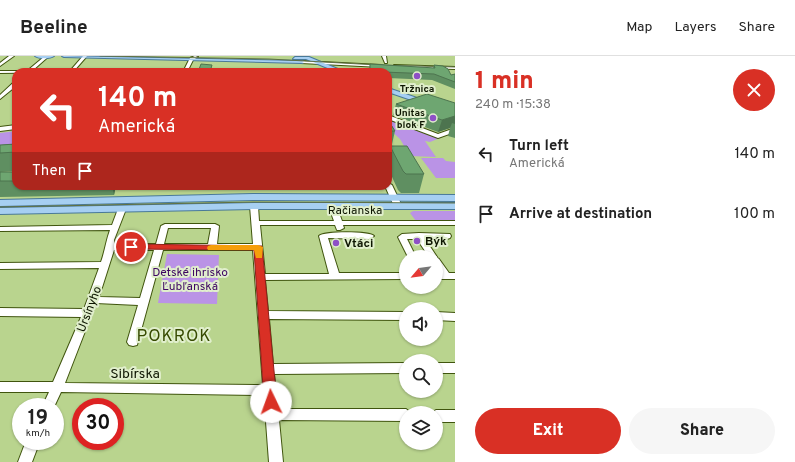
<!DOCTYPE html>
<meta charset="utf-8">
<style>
:root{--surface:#fff;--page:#f6f6f6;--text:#222;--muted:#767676;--line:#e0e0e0;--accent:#d93025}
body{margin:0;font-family:Overpass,sans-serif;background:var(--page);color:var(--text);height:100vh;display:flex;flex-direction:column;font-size:15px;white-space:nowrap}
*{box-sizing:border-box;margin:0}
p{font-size:13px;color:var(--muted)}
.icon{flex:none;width:22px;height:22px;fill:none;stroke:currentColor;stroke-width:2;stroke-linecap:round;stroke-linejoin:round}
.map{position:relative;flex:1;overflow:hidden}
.panel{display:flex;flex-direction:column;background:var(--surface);width:340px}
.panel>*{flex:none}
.guide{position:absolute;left:12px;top:12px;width:380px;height:122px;border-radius:12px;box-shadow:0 1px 3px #0004;background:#d93025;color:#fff;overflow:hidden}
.needle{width:26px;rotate:241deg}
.tools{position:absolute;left:399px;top:194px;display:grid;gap:8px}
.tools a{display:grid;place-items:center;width:44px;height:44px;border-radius:50%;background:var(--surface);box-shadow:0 1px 3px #0004;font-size:20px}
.speed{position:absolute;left:12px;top:342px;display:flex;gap:8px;font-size:20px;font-weight:700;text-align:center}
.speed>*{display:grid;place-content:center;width:52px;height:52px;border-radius:50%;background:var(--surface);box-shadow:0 1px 3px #0004;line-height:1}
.speed small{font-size:10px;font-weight:400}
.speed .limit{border:6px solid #d22;background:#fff;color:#111}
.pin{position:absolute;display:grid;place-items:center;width:34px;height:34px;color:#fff;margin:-17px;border:2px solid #fff;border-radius:50%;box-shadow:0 1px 4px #0007}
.me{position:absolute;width:44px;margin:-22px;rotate:357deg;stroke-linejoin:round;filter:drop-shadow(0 0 3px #0008)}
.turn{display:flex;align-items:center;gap:14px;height:84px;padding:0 20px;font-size:18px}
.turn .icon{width:52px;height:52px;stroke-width:2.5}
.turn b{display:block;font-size:28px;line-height:34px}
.then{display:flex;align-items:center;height:38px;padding:0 20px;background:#0003;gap:8px;font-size:15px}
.round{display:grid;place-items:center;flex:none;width:42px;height:42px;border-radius:21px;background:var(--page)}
.overview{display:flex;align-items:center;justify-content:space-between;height:68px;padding:0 20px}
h1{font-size:24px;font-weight:800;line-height:30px;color:var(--accent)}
.button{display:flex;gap:8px;margin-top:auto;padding:8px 20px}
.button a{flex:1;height:46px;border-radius:24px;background:var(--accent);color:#fff;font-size:16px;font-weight:800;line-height:46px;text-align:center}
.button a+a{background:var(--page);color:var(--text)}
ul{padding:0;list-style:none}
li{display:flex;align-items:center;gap:12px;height:60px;padding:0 20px}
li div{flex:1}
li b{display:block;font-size:15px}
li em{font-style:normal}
header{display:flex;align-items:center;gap:24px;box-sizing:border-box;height:56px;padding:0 20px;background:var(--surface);border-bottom:1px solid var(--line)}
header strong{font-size:19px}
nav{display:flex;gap:22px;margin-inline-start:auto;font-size:14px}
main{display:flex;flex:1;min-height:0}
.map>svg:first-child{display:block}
.green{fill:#ba93e6}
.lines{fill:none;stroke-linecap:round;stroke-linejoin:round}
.minor-casing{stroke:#40550e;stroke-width:2}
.major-casing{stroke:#497998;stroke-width:2}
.minor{fill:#fff;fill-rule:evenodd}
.major{fill:#a6cff2;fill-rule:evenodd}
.tram{stroke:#5f7043;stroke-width:1}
.wall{fill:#5f8f61}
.shaded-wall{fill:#4d744f}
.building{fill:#6ea671;stroke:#4d744f}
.route{fill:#d93025;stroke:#8d1f18}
.slow{fill:#f59e0b}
.poi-dot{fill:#8e50c6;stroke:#e1efcd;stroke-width:1.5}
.labels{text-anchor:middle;stroke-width:4;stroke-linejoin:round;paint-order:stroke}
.far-poi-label{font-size:10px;font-weight:bold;fill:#0d1500;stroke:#e1efcd}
.street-label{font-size:12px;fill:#0d1500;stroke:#e1efcd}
.poi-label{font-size:12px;font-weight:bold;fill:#0d1500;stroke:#e1efcd;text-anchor:start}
.park-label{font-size:12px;fill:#3e0663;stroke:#e1efcd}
.near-street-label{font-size:14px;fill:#0d1500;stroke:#e1efcd}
.near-quarter-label{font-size:17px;letter-spacing:1px;fill:#364a00;stroke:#e1efcd}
</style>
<header>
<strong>Beeline</strong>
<nav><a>Map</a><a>Layers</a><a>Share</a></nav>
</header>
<main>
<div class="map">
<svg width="455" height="406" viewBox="0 0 455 406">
<rect width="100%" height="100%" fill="#b9d48e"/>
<path class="green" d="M388,61L440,82L430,86L425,85L436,101L410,100L400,83L388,72Z
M16,75V89L0,91V77Z
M421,102H443L446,105L455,106V122H436Z
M413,155H455V165H416L410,157Z
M167,198L219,199L217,248L158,247Z"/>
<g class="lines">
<g class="minor-casing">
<path id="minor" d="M9,0H14L0,10V7Z
M45,0H49L32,15H70L83,0H87L73,16L0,17V15H27Z
M195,0L198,1L193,4L187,16H183L190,2Z
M382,0H386L387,7H385Z
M302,5L381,9L383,10L381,11L301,7Z
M394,9L455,11V13L393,11Z
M14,26H16V30L0,43V39Z
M388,59L438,78L455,72V76L438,82L388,63Z
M16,69V73L0,75V71Z
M388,127L392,129L402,150L401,152H398L394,150L385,130H388Z
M251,148H254L258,150L259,165H334L330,154L334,152L338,154L342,165H455V169H343L344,172L340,174H337L335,169H260L265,218H329L319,180C324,175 369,175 374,180L370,183L328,182L339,217H406V223L265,224L268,255L406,256V264L269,263L273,308L406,307V317L274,318L278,353H406L411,357H406V365L279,364L283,406H269L264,339L61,336L54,351H42L49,336H0V326H53L81,261L0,260V252L84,253L99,212L0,213V207L101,206C105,195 106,185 110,174L0,175V171L112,169L118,153L122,151L126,153L114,184L115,188H156L161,170L165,168H215L219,170L217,188H253L250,150ZM168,172H211L208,188H164ZM114,194H154L140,242L99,241ZM163,194H253L263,329L65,327L96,247L138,249L127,286L129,289L133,290L137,289Z
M419,177L450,178L451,180L450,182L447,183H425L437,201V202L439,203L449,217H455V223H436V217H439L436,212V201H429L417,183H407L416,201H408L398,181L402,178Z
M436,256L455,257V265L436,264Z
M436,307H455V317H436Z
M436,354H455V366H436V357H431Z
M26,385H40L32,406H18Z"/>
</g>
<g class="major-casing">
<path id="major" d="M35,0H54C50,3 39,3 35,0Z
M62,0L302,5L304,6L302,7L64,1Z
M295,1H309L345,16H337L306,3H293Z
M388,32L455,55V59L388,36Z
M253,138L455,139V145L253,144L0,150V144Z
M254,147H455V153H254L0,158V152Z"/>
</g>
<use href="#minor" class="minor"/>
<use href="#major" class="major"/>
<path class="tram" d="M100,0L269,3L378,9L455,11
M0,151L254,146L455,147"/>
</g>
<path class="wall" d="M370,8L433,12L434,9L451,19L455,18V33L432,24L388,22V16H369Z
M455,47V82L448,80L450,72L438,76L393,59L396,48Z
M388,64L395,75L392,88H388Z
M16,88V115L0,116H16V130H116L114,139L0,141V89Z
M390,90L424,118L419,137H401L398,134L388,112V99Z"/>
<path class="shaded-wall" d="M455,60V68L452,67L450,72L438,76L442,64Z
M112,130H116L114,139Z"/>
<path class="building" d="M201,8L212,9L210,16H198Z
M370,8L435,12L434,9L443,10L448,13L451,19L455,18V26L434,18L383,16H372L370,14Z
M427,38L455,47V60L442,64L396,48Z
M388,64L395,75H388Z
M16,88V96L0,97V89Z
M390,90H407L424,118H406L403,115Z
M0,116H16V125H0Z"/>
<path class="route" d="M131,188L262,190L277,346L275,350L271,352L266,350L264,346L254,194L128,193L127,191Z"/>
<path class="slow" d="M211,189H258L263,191L262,202H256L254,194H208L207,192L208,190Z"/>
<g class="poi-dot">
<circle cx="417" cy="20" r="4"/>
<circle cx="433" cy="62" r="4"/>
<circle cx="417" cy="185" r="4"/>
<circle cx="336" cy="187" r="4"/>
</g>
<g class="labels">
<g class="far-poi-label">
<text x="417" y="36">Tržnica</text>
<text x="425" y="60" text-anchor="end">Unitas<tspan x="425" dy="12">blok F</tspan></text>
</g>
<g class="street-label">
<text x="355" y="158">Račianska</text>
<text transform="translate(89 253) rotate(-69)" y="4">Ursínyho</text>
</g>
<g class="poi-label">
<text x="425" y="189">Býk</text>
<text x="344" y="191">Vtáci</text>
</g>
<g class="park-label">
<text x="190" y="220">Detské ihrisko<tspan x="190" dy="14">Ľubľanská</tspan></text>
</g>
<g class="near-street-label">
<text x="135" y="322">Sibírska</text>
</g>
<g class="near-quarter-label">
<text x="174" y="285">POKROK</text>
</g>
</g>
</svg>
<div class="tools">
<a><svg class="needle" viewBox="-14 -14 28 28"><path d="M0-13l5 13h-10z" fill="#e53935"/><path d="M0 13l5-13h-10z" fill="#767676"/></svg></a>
<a><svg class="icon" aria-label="sound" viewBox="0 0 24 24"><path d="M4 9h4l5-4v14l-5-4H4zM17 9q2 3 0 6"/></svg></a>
<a><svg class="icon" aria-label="search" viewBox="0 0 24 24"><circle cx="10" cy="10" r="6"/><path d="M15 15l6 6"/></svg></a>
<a><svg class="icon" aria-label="layers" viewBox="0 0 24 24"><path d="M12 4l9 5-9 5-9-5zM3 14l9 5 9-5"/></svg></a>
</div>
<div class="speed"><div>19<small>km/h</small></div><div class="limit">30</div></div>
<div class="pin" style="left:131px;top:191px;background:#d93025"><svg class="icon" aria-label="arrive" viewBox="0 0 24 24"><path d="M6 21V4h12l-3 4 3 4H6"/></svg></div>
<svg class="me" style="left:271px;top:346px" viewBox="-20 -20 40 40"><circle r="19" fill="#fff"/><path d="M0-13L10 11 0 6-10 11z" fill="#d93025"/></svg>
<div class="guide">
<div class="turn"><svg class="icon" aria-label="left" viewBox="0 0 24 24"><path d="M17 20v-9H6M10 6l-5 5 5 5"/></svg><div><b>140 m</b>Americká</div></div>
<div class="then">Then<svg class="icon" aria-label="arrive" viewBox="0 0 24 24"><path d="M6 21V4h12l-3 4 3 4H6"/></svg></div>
</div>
</div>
<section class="panel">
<div class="overview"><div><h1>1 min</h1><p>240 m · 15:38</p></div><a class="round" style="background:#d93025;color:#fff"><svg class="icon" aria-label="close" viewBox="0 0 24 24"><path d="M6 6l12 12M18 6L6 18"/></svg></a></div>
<ul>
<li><svg class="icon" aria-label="left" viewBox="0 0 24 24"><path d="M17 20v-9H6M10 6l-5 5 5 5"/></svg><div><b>Turn left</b><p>Americká</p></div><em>140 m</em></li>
<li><svg class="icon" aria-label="arrive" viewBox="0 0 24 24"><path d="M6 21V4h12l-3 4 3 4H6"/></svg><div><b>Arrive at destination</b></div><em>100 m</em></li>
</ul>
<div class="button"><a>Exit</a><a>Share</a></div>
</section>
</main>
